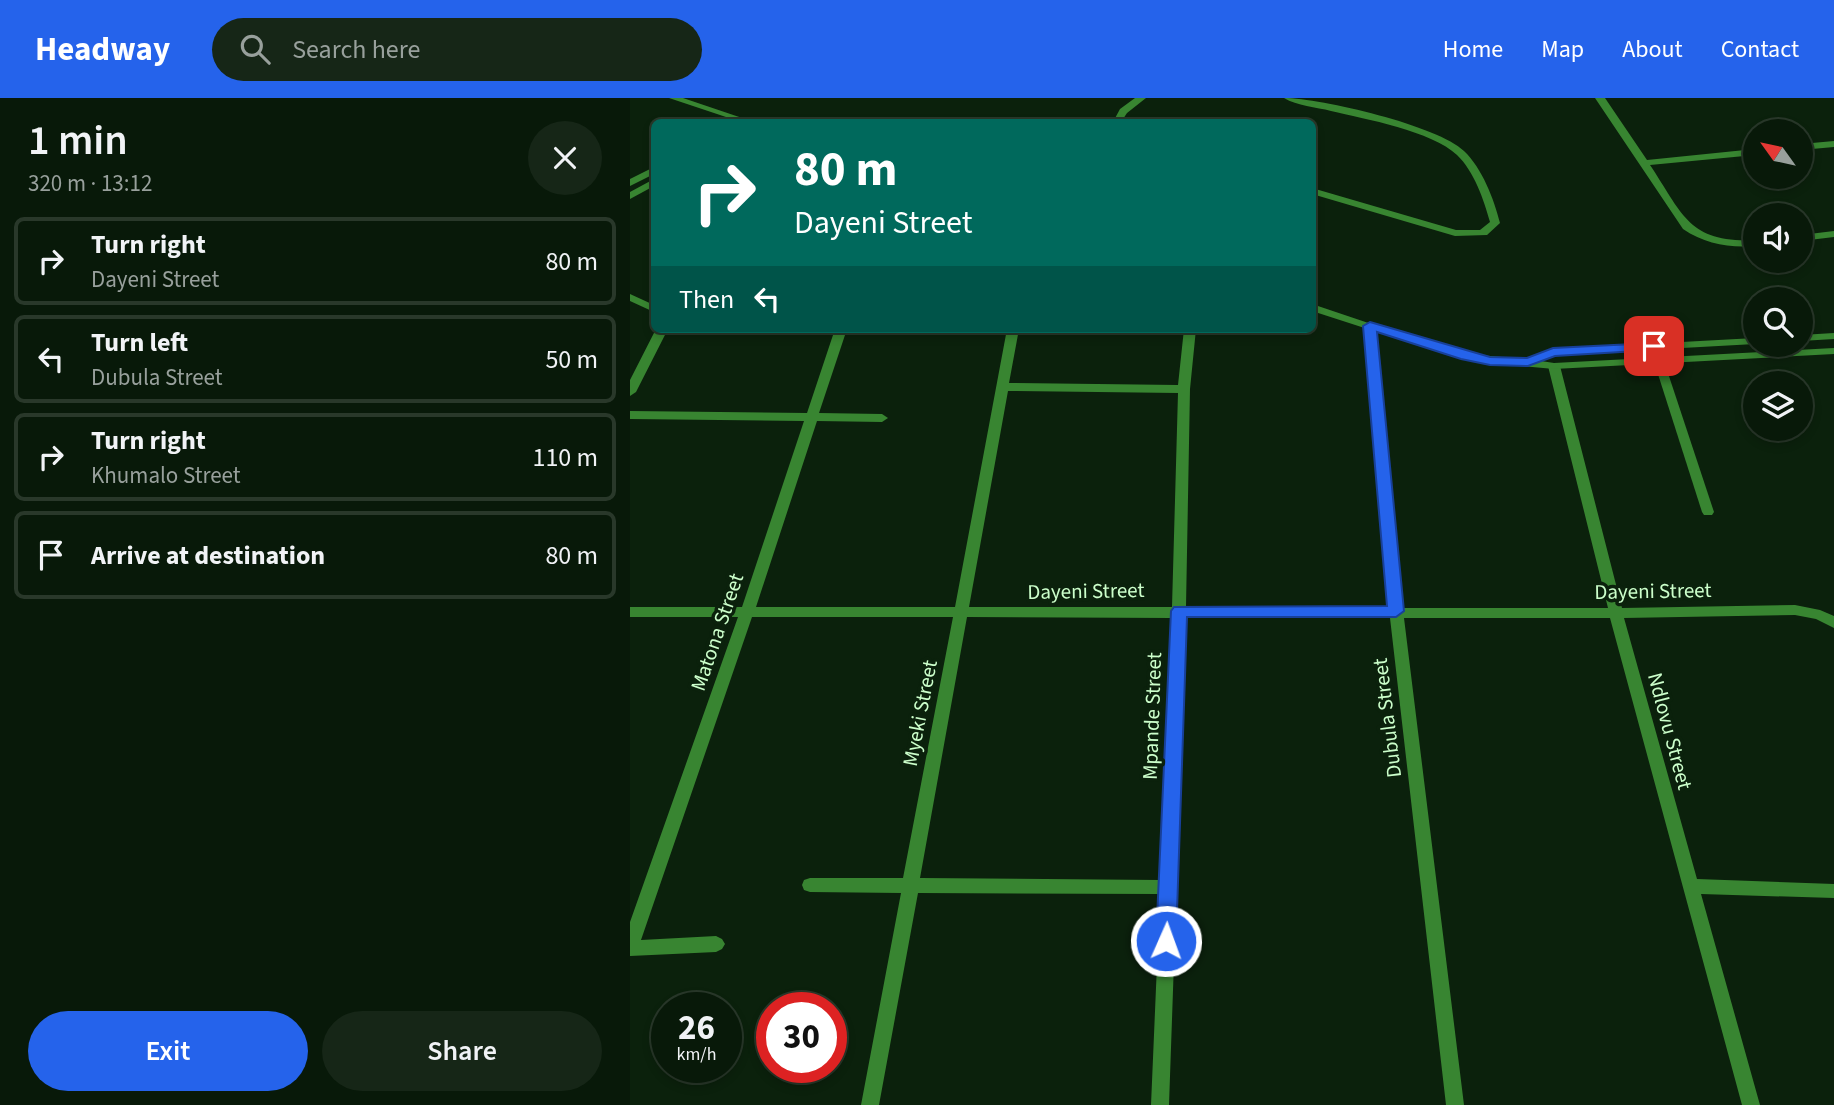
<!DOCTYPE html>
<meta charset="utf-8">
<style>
:root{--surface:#081909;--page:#162617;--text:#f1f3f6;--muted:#98a09c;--line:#29382a;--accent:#2563eb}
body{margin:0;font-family:"Source Sans 3",sans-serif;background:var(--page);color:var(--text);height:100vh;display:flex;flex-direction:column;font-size:26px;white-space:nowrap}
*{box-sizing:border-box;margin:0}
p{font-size:23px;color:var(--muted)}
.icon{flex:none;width:38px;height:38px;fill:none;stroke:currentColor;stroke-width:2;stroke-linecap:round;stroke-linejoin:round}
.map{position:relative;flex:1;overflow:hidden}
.panel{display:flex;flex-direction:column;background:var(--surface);width:630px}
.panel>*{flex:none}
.hud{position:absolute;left:21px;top:21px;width:665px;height:214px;border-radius:10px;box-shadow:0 4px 10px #0003,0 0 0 2px var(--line);background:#00695c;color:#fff;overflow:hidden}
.needle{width:46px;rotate:303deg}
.tools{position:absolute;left:1113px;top:21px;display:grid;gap:14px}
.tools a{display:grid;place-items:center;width:70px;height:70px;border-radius:50%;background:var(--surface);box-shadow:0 4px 10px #0003,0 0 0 2px var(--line);font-size:35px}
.speed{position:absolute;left:21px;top:894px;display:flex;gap:14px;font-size:35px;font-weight:700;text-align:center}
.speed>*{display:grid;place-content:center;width:91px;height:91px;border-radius:50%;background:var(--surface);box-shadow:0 4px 10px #0003,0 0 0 2px var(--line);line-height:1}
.speed small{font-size:18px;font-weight:400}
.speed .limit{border:10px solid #d22;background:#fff;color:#111}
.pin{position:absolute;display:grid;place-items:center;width:60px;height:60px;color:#fff;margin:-30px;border-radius:14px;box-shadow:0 4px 10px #0006}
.me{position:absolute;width:77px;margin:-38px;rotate:2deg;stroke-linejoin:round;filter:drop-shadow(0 0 5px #0008)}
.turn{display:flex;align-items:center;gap:24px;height:147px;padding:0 28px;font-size:32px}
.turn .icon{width:91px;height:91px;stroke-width:2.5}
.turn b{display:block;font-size:49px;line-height:60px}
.then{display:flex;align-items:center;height:66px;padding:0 28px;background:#0003;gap:14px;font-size:26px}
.round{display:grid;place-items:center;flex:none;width:74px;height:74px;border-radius:37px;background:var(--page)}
.headline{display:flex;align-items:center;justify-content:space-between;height:119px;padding:0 28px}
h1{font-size:42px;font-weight:600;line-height:52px}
.action{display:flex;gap:14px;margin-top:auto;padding:14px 28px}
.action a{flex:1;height:80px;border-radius:42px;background:var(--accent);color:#fff;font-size:28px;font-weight:600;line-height:80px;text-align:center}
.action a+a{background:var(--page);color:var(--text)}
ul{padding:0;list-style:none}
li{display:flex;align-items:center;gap:21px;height:88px;margin:0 14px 10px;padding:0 14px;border:4px solid var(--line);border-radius:10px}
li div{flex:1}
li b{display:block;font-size:26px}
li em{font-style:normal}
header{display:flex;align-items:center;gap:42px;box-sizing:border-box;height:98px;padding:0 35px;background:var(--accent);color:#fff}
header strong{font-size:33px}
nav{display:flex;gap:38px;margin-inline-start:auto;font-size:24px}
.search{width:490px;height:63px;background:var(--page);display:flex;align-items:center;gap:18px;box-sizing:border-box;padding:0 24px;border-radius:38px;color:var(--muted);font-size:26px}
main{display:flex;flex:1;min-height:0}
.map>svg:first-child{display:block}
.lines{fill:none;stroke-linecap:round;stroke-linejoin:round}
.service{fill:#388531;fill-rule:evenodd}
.minor{fill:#388531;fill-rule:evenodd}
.tertiary{fill:#388531;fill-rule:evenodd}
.route{fill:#2563eb;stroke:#184099;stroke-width:2}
.labels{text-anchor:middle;stroke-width:7;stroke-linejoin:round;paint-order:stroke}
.street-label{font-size:21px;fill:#ccffcb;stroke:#0b210c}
</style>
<header>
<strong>Headway</strong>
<div class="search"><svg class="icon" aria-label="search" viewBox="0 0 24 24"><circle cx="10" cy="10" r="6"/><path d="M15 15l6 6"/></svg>Search here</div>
<nav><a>Home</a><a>Map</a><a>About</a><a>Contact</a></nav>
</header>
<main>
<section class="panel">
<div class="headline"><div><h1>1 min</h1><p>320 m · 13:12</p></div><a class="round"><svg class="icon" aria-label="close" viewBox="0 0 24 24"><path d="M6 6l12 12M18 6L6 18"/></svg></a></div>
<ul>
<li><svg class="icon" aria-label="right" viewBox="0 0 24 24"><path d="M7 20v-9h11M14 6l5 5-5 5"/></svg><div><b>Turn right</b><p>Dayeni Street</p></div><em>80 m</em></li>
<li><svg class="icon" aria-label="left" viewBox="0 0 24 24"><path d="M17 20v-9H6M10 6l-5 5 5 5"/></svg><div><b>Turn left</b><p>Dubula Street</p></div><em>50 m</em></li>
<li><svg class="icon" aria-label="right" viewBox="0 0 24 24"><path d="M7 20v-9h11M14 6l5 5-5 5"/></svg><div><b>Turn right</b><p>Khumalo Street</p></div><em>110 m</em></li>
<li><svg class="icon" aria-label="arrive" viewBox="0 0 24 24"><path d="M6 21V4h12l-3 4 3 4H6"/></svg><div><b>Arrive at destination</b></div><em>80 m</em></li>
</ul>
<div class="action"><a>Exit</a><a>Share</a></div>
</section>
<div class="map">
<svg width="1204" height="1007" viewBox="0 0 1204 1007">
<rect width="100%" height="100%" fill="#0b210c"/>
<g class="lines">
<path class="service" d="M1024,245L1029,248L1084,414L1082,417H1074L1072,414L1019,248Z"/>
<path class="minor" d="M505,0H516L497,15L491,24H483L490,11Z
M654,0C691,0 809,28 834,53C852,70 864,101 870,125L857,137L825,138L682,96V90L826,132H850L860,124C854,102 844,73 827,57C802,33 735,21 701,13C686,9 667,8 654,0Z
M965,0H975L1017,62L1125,51V57L1020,67C1053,116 1058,145 1125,142V148C1099,150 1075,146 1053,131Z
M1204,43V49L1171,52V46Z
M24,69V76L0,88V81Z
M24,81V88L0,101V94Z
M1204,133V139L1171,143V137Z
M0,196L24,207V214L0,203Z
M740,225L746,228L773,510H978L918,268L924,265L930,268L992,510L1165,507L1190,512L1204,518V530L1186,521L1165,517L994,520L1067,781L1204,786V800L1071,796L1130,1007H1112L980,520H774L834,1007H816L760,520H556L539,1007H521L530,796L288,795L249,1007H231L271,795L180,794L174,792L172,787L174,782L180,780H273L323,519H122L11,842L86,838L92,841L95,846L92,851L86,854L0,858V824L108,519H0V509H112L174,323L0,321V313L177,315L205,231H217L189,315L252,316L258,320L252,324L187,323L126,509H325L377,231H389L379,285L548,287L554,231H566L560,291L556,509L759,510L734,228ZM378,293L548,295L542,509H339ZM337,519L542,520L530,782L290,780Z
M26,231H38L6,294L0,298V282Z"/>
<path class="tertiary" d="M39,0H53L124,24H111Z
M682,206L783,240L849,257L894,261L923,251L1125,240V246L925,257L911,263L924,265L1204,250V256L924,271L860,265L818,257L682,213Z
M1204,235V241L1171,243V237Z"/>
</g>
<path class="route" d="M740,224L860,259L897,260L923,250L1024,245L1030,248L1024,252L925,258L898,268L860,267L831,261L747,234L774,513L766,519H557L546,843L543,849L536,852L529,849L526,843L541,513L544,509L757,508L733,228Z"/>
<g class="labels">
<g class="street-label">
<text transform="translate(456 493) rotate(-1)" y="7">Dayeni Street</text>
<text transform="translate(1023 493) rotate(-1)" y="7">Dayeni Street</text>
<text transform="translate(87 534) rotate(-71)" y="7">Matona Street</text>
<text transform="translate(290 615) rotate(-79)" y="7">Myeki Street</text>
<text transform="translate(522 618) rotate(-88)" y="7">Mpande Street</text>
<text transform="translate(757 620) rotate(-97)" y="7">Dubula Street</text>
<text transform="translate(1040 633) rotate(75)" y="7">Ndlovu Street</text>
</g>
</g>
</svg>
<div class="tools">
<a><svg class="needle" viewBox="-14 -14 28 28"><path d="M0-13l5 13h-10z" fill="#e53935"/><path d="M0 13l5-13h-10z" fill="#98a09c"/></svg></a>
<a><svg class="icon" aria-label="sound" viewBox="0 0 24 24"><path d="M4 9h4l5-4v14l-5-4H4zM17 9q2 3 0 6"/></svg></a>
<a><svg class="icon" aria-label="search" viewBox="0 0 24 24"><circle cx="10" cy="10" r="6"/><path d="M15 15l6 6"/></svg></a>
<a><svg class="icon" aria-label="layers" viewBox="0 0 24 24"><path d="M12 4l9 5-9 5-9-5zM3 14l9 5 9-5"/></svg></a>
</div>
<div class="speed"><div>26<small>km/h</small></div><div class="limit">30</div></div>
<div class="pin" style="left:1024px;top:248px;background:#d93025"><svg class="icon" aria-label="arrive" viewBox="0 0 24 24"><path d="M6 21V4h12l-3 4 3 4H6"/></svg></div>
<svg class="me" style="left:536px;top:843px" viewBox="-20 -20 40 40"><circle r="17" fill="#2563eb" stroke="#fff" stroke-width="3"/><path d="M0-11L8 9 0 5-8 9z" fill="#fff"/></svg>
<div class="hud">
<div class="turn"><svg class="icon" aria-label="right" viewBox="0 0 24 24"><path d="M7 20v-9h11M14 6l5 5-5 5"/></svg><div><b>80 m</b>Dayeni Street</div></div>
<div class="then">Then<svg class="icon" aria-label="left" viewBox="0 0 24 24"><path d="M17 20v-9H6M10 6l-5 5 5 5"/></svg></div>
</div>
</div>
</main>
